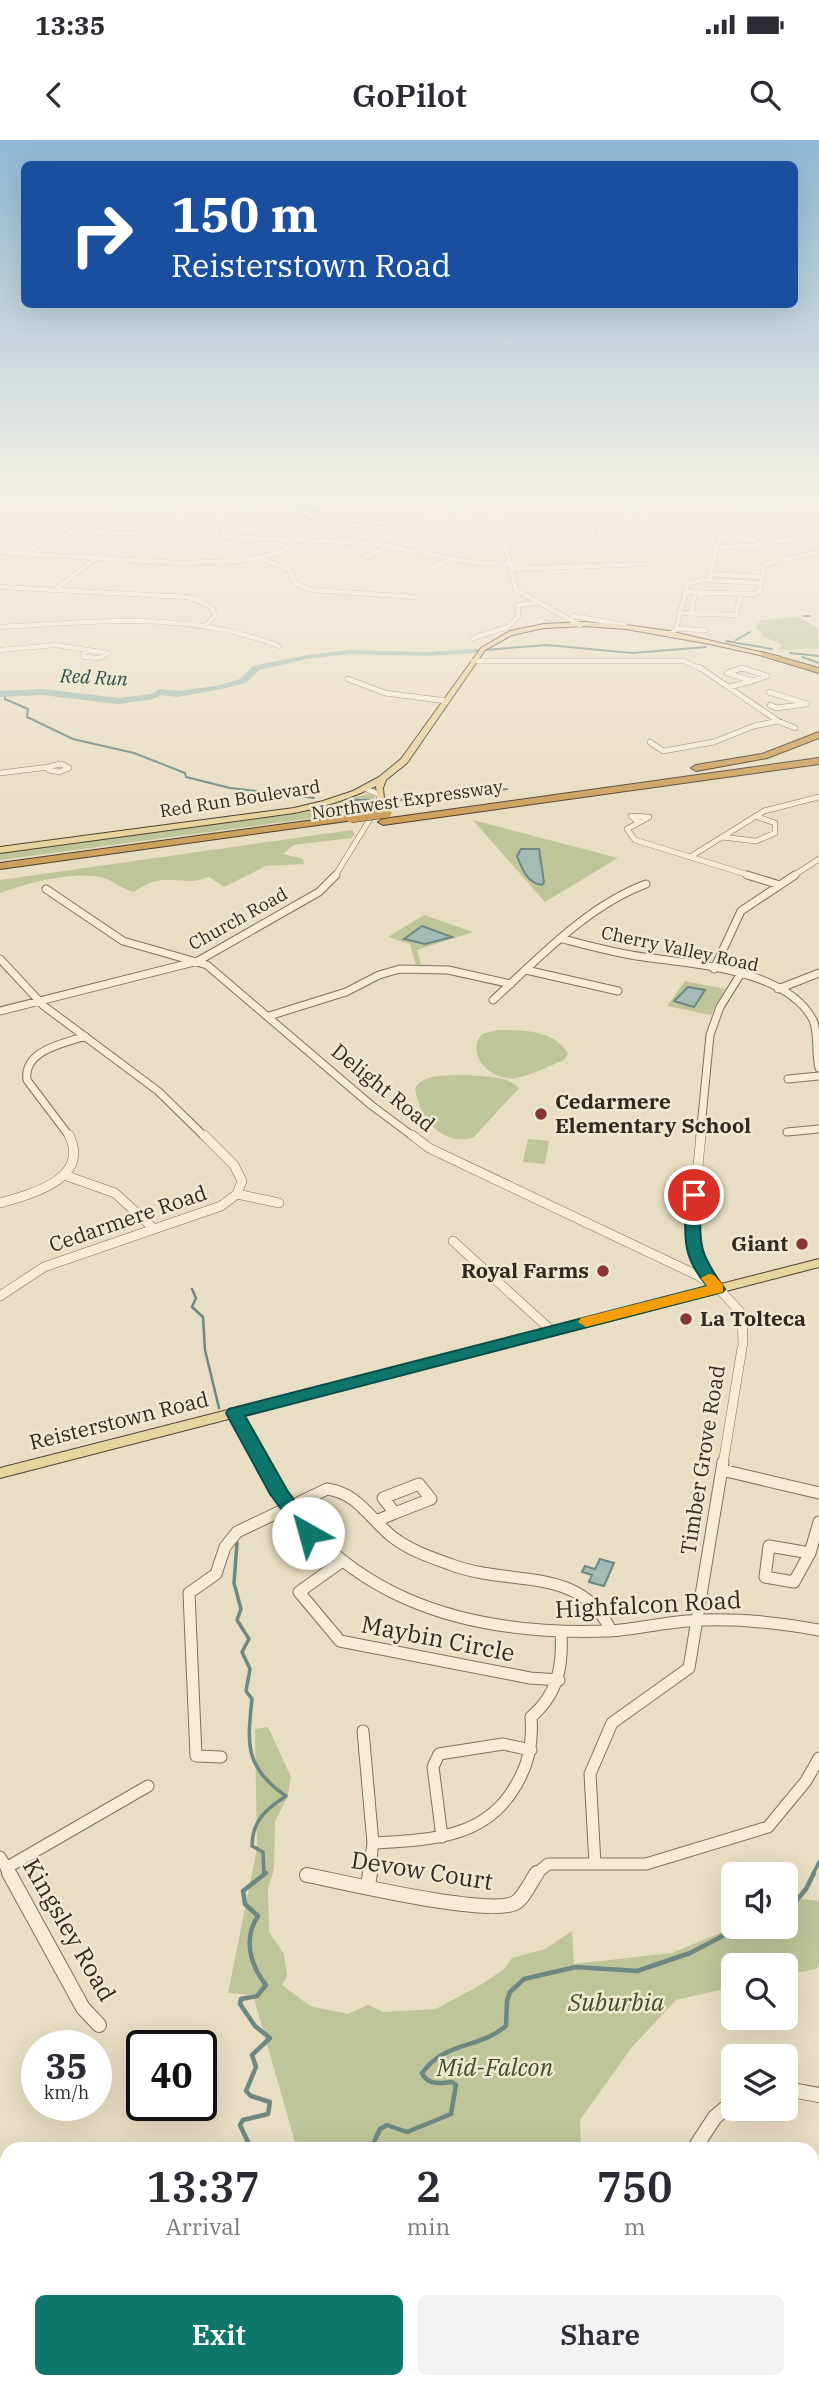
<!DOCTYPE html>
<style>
:root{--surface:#fff;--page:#f2f2f3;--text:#2b2b33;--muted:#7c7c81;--accent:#0f766e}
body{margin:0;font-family:"IBM Plex Serif",serif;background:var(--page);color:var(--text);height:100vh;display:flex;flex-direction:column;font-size:26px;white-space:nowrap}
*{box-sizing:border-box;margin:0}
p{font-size:23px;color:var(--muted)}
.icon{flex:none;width:38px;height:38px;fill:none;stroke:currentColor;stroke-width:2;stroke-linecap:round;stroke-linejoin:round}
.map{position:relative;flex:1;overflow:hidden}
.drawer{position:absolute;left:0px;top:2002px;width:819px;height:247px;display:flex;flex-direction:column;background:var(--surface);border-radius:21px 21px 0 0;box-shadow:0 7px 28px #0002}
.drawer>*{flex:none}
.hud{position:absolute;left:21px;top:21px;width:777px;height:147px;border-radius:10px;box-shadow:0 7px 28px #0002;background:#1a4fa0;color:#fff;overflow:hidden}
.controls{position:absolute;left:721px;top:1722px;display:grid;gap:14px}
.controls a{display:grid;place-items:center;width:77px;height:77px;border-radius:10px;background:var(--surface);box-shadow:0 7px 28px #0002;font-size:35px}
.speed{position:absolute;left:21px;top:1890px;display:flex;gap:14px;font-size:35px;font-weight:700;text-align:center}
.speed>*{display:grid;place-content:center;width:91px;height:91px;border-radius:50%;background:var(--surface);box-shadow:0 7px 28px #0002;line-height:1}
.speed small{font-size:18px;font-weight:400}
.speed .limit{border:4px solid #111;border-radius:10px;background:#fff;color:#111}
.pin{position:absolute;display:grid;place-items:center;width:60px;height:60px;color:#fff;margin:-30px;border:4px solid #fff;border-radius:50%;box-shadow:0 2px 7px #0007}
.me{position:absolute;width:77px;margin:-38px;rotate:322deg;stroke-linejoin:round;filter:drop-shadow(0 0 5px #0008)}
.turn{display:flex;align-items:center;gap:24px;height:147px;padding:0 35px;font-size:32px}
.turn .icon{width:91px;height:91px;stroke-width:2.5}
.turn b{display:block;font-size:49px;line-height:60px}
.eta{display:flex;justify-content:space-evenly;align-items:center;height:119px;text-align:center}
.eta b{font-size:42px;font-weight:600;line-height:49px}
.button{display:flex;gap:14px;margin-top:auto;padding:14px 35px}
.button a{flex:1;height:80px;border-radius:10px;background:var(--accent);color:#fff;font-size:28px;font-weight:600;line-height:80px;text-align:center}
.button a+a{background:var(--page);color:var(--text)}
.status{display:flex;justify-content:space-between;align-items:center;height:49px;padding:0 35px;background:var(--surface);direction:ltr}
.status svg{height:19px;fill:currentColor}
header{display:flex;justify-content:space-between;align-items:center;height:91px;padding:0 35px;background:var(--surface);font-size:32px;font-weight:600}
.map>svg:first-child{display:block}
.green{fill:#bec599}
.water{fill:#a5bcb6;stroke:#6d8882;stroke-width:2}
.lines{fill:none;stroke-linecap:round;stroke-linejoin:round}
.stream-far3{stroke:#6d8882;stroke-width:2}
.stream-far2{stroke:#6d8882;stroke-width:2.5}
.stream-far1{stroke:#6d8882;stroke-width:3.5}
.stream{stroke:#6d8882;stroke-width:4.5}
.river{fill:#a5bcb6;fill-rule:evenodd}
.minor-far5-casing{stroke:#80715c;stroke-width:5}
.minor-far4-casing{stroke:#80715c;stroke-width:6}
.minor-far3-casing{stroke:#80715c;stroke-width:9}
.minor-far2-casing{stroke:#80715c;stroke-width:10}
.minor-far1-casing{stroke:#80715c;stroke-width:13}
.minor-casing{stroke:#80715c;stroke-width:16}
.major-casing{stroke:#4e3f30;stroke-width:2}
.highway-casing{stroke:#4e3f30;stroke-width:2}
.minor-far5{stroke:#f4ecd5;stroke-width:4.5}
.minor-far4{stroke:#f4ecd5;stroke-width:5}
.minor-far3{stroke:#f4ecd5;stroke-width:7}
.minor-far2{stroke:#f4ecd5;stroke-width:9}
.minor-far1{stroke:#f4ecd5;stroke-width:11}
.minor{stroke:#f4ecd5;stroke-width:14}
.major{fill:#e7d49f;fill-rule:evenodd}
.highway{fill:#cea15d;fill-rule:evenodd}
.highway-bridge-casing{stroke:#4e3f30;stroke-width:10;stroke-linecap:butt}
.highway-bridge{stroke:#cea15d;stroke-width:9}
.route{fill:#0f766e;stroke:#0a4d48;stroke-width:2}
.slow{fill:#f59e0b}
.poi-dot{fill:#883633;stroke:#f0e9d2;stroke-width:2.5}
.labels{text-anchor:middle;stroke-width:5;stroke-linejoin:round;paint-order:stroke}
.far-street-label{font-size:18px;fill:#32291e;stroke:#f0e9d2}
.far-water-label{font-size:19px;font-style:italic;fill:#2f504f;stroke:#f0e9d2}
.street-label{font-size:21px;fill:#32291e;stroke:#f0e9d2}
.poi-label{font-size:21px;font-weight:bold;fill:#32291e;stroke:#f0e9d2;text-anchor:start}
.near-street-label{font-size:24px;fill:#32291e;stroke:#f0e9d2}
.near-park-label{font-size:24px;font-style:italic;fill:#414c27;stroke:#f0e9d2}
</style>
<div class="status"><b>13:35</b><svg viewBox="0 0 49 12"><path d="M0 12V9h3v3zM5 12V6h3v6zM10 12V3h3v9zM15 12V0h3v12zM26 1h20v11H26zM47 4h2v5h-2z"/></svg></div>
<header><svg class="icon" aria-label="back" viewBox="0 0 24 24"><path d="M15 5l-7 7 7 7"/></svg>GoPilot<svg class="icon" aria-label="search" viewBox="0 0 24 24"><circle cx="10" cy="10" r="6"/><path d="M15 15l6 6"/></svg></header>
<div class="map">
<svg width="819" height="2248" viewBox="0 0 819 2248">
<rect width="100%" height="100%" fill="#e8dec3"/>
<path class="green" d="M799,477L817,488L819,508L777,510L783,505L762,496V492L755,488L761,480Z
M367,654L374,656L375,660L365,671L0,720V713L294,674Z
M473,680L618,718L545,762Z
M352,690L355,695L351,698L294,705L283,714L303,719L304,724L266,726L224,747L209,737C203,738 198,741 193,741C166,741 157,735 134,752C123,750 115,741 104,738C75,730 27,743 0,753V740Z
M424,775L473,792L417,810L421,824L416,825L410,804L388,797Z
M685,841L725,849L711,875L667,866Z
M497,890C521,890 556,890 568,914L564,920C549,926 532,935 516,938C492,942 464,915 482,894Z
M466,935C482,937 508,935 519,948L473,998C440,1006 419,977 415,948C424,933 450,936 466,935Z
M528,999L549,1001L545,1024L523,1022Z
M268,1587L291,1637L287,1658L275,1681L274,1729L268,1749L269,1792L284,1814L287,1836L282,1845L310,1866L348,1874L368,1865L383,1872L436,1869L482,1844L504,1829L512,1818L545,1809L572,1791L574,1824L672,1813L734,1787H786V1765L800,1759L819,1761V1825L816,1829L786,1835V1825H733V1847L676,1860L632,1907L580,1980L581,2009H297L253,1855L228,1853L257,1708L255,1589Z
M55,2242H282L279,2248H59Z"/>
<path class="water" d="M521,709H539L544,742L542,745C527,743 522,729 517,716Z
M422,786L452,797L425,804L404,799Z
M688,847L705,850L694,867L674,861Z
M600,1419L614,1423L604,1446L589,1442L592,1435L582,1432L585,1426L595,1429Z"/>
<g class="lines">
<path class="stream-far3" d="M296,362L323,374
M300,362H315
M304,367L302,374L311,380
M804,476H810
M736,500L750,492
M726,501L772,509
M472,511L547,505L632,513L706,507
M790,513L819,516
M802,517L819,523
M5,555V559L28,569L27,577L73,599L134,613L185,633L186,637L230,648L314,658
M353,660H372
M389,661L507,649"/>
<path class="stream-far2" d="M192,1149L196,1158L192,1167L203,1177L205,1210L219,1268"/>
<path class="stream-far1" d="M237,1403L234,1443L241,1469L237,1480L249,1499L242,1512L250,1529L246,1551L252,1559C247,1605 245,1628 286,1656C266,1669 252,1681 252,1706L263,1712L264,1734
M813,1734L819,1722"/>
<path class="stream" d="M786,1773L806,1749L814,1733
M240,2009L248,2002L240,1985L243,1980L268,1974L270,1962L251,1956L246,1951L256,1927L252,1915L270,1898L255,1886L240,1864L241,1859L257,1856L266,1845C250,1825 243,1798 258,1776L245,1764L243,1751L266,1733
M371,2009L380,1989L387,1985L407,1992L451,1974L456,1945L452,1942C440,1943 428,1946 422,1933C447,1900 477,1910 506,1886L507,1861L510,1852L524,1839L576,1827L637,1831L690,1813L740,1787
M0,2086L7,2081"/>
<path class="river" d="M472,509H475V513L426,516L349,514L307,519L259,530L246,543L216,550L178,557L161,555L153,559L119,564L42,555L0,557V551L42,549L119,558L151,554L160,549L178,551L216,546L240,539L253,526L307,515L349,510L426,512Z"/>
<g class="minor-far5-casing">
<path id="minor-far5" d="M111,362L112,366L120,368L222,378
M433,362L502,392L516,450L580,485
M706,362L819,378
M0,373L38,385L75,391L370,403L470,422L509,424
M623,376L694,384
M480,380L512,377
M599,396V391L652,362
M214,397L222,378L262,365
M716,407L751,406L819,394
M0,412L179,423L239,421L279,413L306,392L330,387L469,376
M28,413L37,406L74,392
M260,418L289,430L296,444L312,450L415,457
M359,420L391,405
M429,428L453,420
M510,429L647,424
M710,434L761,437
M709,440L719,398L738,396L763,403
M0,447L187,457C198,461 213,463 215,476L207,484
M57,448L96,418
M684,452L755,454L760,450L765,424L819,412
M679,473L736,475L740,456
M691,474L695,453
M573,476L625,485
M0,487C97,482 186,470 279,506
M676,489L706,490
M670,495L676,489L688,443L703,440L761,443
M473,498L508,487L518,477V465L535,463
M0,510L55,505L108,513L99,518L84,517L83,514L88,511
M473,521H684L701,529
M740,529H744"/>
</g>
<g class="minor-far4-casing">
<path id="minor-far4" d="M699,527L778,581L795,588
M742,528L767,536L752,541L727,533Z
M348,539L385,553L447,561
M729,547L752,541
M769,552L807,564L776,568L770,565
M650,602L663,611L714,602L754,586L778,581
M61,624L69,628L59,632L49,630L51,626Z
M0,633L49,627
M637,681L631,676L649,677L627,689L635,700L752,736
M722,697L756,701L775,693V683L755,676
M690,717L764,671L819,657
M335,736L381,661L378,654L364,648
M793,736L819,719"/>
</g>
<g class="minor-far3-casing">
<path id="minor-far3" d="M747,735L780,745
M46,749L123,801L207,825L371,965L414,997
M563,799C586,805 608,811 631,815C683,824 785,826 813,880C819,894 815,913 819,928
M0,819L44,866L158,951L205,997
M714,829L741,771L795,735
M526,830L618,851
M778,849L819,833
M493,860C539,818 587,766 646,744
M0,871L198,821L319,752L336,735
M269,876L346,852L379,835L400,829L448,830L511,844
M788,939L819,936
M787,992L819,989
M70,997L27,940C23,910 63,904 85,896
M700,997L710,895L720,867L740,835"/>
</g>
<g class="minor-far2-casing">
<path id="minor-far2" d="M412,995L429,1008L699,1136L717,1149
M701,995L691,1098L702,1130L742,1174L743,1204
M64,1035L115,1053L154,1089
M237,1054L279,1063
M0,1063C31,1054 91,1039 69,995
M453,1101L552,1191
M0,1156L44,1127L221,1066L237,1054L242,1041L234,1025L204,995
M235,1273L261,1324
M723,1324L742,1208"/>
</g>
<g class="minor-far1-casing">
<path id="minor-far1" d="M260,1322C335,1457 461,1496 608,1491C634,1490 660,1483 687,1481C731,1477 775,1482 819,1490
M723,1322L689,1528L612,1583L590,1634L595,1724H646L768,1687L806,1641L819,1618
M722,1330L819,1353
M419,1344L431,1359L395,1373L383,1358Z
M376,1381L395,1373
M769,1406L810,1413L794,1442L765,1437Z
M810,1413L819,1382
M341,1422L299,1452L340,1501L530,1538L559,1540
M363,1591L373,1703L369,1734
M221,1617L196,1616L189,1453L216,1434L225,1407L237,1392L327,1349C359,1353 371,1381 394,1398C411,1411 433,1418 452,1425C512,1447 581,1425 611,1491
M442,1697L433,1627L439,1614L503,1604L531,1610
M373,1703C429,1700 486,1699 516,1645C529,1624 533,1601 531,1577C558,1554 563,1526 561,1492
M0,1717L10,1734
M6,1728L148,1646
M536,1734L548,1724H595"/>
</g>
<g class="minor-casing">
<path id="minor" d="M9,1733L83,1868L99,1885
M307,1735C343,1742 489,1777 515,1763C524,1758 531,1741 537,1733
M368,1746L370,1733
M786,1949L819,1955
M694,2009L715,1977L733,1962
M812,2211L819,2199
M485,2248L491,2242
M786,2248L790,2242"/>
</g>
<g class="major-casing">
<path id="major" d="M584,482L626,485L669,491L781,517L778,519L710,504L626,489L584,486L544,488L512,495L485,510L407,623L386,640L383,648L384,659L377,657L376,646C350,659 323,667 294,673L0,713V707L294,668L323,661L353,651L379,637L401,619L481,508L510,491L544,484Z
M819,1119V1127L0,1338V1328Z"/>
</g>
<g class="highway-casing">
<path id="highway" d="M762,512L819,528V533L762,516Z
M819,592V598L767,618L696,631L691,628L696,625L762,614Z
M819,618V624L383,685L378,682L383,679Z
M351,675L356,678L354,680L0,729V723Z"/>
</g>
<use href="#minor-far5" class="minor-far5"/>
<use href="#minor-far4" class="minor-far4"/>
<use href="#minor-far3" class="minor-far3"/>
<use href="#minor-far2" class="minor-far2"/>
<use href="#minor-far1" class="minor-far1"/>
<use href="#minor" class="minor"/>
<use href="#major" class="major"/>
<use href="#highway" class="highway"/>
<g class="highway-bridge-casing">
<path id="highway-bridge" d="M351,678L387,673"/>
</g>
<use href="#highway-bridge" class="highway-bridge"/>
</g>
<linearGradient id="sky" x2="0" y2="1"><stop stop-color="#8db7d4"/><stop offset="0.53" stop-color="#f5f0e4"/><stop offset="1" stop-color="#f5f0e4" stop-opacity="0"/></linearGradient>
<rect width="819" height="677" fill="url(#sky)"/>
<path class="route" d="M694,1050L701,1055C700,1103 696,1109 725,1149L723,1152L245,1276L287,1350L318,1393L315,1397H302L270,1354L226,1273L229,1269L707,1146C680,1114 685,1094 686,1055Z"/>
<path class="slow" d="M709,1134L714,1135L723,1145V1152L586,1187L578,1182L581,1178L707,1146L701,1138Z"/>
<g class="poi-dot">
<circle cx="541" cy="974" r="7"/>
<circle cx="802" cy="1104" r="7"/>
<circle cx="603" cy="1131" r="7"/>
<circle cx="686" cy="1179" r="7"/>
</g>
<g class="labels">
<g class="far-street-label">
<text transform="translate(240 659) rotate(-9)" y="6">Red Run Boulevard</text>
<text transform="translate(407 660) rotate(-8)" y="6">Northwest Expressway</text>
<text transform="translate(238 779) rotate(-29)" y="6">Church Road</text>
<text transform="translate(680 809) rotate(12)" y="6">Cherry Valley Road</text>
</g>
<g class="far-water-label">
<text transform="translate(94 537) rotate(3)" y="7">Red Run</text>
</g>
<g class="street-label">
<text transform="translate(383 948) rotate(39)" y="7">Delight Road</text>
<text transform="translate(128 1079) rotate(-19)" y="7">Cedarmere Road</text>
<text transform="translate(119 1281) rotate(-14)" y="7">Reisterstown Road</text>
<text transform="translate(703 1320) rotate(-81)" y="7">Timber Grove Road</text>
</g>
<g class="poi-label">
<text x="555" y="969">Cedarmere<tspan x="555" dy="24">Elementary School</tspan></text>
<text x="788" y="1111" text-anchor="end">Giant</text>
<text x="589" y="1138" text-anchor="end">Royal Farms</text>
<text x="700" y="1186">La Tolteca</text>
</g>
<g class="near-street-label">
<text transform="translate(648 1465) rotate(-3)" y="8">Highfalcon Road</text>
<text transform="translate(438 1499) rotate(11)" y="8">Maybin Circle</text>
<text transform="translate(422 1731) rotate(9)" y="8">Devow Court</text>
<text transform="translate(69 1790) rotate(60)" y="8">Kingsley Road</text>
</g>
<g class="near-park-label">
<text x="616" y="1871">Suburbia</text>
<text x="495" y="1936">Mid-Falcon</text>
</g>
</g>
</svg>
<div class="controls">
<a><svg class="icon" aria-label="sound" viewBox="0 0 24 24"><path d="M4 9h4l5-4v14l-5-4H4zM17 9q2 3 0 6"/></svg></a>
<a><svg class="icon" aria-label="search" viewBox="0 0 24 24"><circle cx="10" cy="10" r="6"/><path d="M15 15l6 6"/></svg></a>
<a><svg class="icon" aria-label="layers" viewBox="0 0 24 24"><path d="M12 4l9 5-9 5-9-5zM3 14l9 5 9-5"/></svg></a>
</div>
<div class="speed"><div>35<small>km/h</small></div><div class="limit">40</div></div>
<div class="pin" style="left:694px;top:1055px;background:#d93025"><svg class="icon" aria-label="arrive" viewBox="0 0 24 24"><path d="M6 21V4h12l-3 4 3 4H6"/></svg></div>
<svg class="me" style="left:308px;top:1393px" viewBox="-20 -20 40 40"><circle r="19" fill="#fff"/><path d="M0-13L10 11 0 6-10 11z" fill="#0f766e"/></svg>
<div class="hud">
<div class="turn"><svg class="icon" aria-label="right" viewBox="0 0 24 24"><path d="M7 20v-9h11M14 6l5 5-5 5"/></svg><div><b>150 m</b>Reisterstown Road</div></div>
</div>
<section class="drawer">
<div class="eta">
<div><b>13:37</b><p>Arrival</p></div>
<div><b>2</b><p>min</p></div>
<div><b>750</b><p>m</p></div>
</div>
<div class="button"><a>Exit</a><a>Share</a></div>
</section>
</div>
